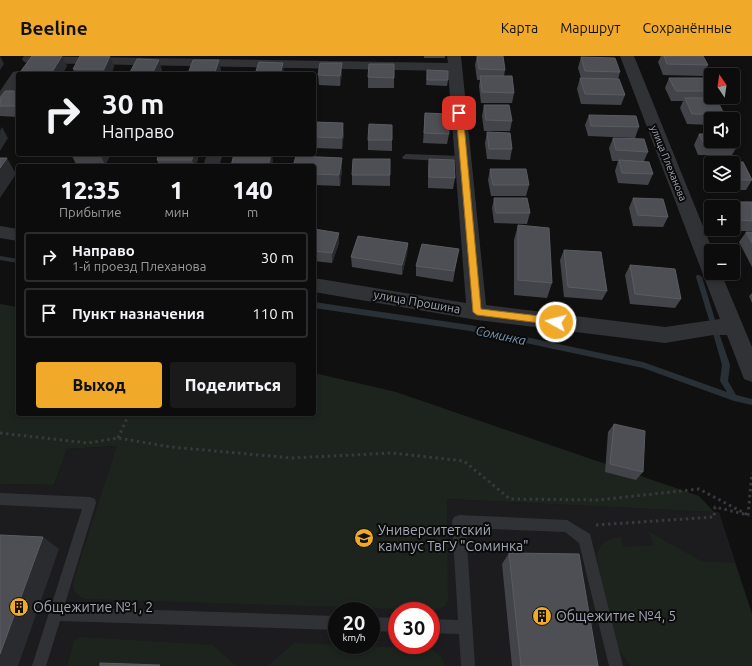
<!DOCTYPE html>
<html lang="ru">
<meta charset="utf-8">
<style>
:root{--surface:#0c0c0d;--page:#1a1a1b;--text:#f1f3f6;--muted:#9a9b9d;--line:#2c2c2e;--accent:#f0a929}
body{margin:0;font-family:Ubuntu,sans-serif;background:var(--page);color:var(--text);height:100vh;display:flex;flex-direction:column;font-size:15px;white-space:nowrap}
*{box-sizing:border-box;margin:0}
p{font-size:13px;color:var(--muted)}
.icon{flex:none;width:22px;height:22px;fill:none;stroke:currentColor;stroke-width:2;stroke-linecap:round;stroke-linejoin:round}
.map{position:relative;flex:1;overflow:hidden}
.details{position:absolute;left:16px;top:108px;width:300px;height:252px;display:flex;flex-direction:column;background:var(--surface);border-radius:4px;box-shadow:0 2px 6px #0003,0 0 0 1px var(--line)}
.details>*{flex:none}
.guide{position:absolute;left:16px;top:16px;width:300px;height:84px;border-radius:4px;box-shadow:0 2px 6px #0003,0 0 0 1px var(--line);background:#0c0c0d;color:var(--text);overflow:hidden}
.needle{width:26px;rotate:347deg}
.buttons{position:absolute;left:704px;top:12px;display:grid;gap:8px}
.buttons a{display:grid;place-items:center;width:36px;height:36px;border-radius:4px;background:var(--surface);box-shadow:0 2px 6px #0003,0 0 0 1px var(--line);font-size:20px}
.speed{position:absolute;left:328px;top:546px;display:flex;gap:8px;font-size:20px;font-weight:700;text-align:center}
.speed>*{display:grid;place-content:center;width:52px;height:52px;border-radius:50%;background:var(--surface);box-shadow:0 2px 6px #0003,0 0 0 1px var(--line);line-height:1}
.speed small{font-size:10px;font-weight:400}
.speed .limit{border:6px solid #d22;background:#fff;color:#111}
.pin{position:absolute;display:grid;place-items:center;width:34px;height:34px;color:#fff;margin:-17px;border-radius:8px;box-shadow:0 2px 6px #0006}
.me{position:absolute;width:44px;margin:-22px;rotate:277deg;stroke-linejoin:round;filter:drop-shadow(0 0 3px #0008)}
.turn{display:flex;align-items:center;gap:14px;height:84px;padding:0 20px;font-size:18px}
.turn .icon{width:52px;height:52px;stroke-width:2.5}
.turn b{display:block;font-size:28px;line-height:34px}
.eta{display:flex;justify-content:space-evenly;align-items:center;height:68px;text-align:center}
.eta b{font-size:24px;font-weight:800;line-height:28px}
.action{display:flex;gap:8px;margin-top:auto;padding:8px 20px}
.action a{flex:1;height:46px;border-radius:4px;background:var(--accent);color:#111;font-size:16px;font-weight:800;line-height:46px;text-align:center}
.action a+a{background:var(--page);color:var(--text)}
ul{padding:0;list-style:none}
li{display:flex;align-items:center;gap:12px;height:50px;margin:0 8px 6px;padding:0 12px;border:2px solid var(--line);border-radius:4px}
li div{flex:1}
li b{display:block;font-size:15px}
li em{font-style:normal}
header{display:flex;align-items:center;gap:24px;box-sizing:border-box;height:56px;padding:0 20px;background:var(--accent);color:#111}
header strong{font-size:19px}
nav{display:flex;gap:22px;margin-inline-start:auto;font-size:14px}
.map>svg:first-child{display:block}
.built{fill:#1c1c1e;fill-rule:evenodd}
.green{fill:#1c241d}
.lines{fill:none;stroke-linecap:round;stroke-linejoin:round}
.stream{fill:#293036;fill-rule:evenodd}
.path{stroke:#37393d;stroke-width:3;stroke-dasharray:2.5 3.5;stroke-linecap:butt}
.lane{fill:#313236;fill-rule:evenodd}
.street{fill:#313236;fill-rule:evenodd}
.wall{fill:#434449}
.shaded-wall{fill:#2a2b2e}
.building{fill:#4d4f54;stroke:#5a5c63}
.route{fill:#f0a929;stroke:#9c6e1b}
.labels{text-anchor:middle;stroke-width:4;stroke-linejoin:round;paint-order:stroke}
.far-street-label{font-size:10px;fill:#a1a6b2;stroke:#0b0b0c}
.street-label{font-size:12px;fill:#a1a6b2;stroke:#0b0b0c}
.water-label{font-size:13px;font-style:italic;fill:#7795ae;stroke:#0b0b0c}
.near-poi-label{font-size:14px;fill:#a1a6b2;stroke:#0b0b0c;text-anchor:start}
</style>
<header>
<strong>Beeline</strong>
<nav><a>Карта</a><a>Маршрут</a><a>Сохранённые</a></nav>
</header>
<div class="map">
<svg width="752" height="610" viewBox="0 0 752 610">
<rect width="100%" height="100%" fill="#101011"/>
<path class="built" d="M117,390L447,443L719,456L752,558V610H0V428L54,429L67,393ZM337,555H371V589H337ZM397,555H431V589H397Z"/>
<path class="green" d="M0,248L18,251V358H314V317L396,336L699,440L714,456L447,443L448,544L445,550L436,554L85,543C76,539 73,536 73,526L117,390L67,393L54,429L0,428Z
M648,475L701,505L735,507L752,558V610H631L617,592L611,574L597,502C598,487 608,482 621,481L623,491L654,489Z
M82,581L213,589L236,610H169L106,607L105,610H67L74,585Z
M294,587L431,593C438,597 444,602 444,610H268Z"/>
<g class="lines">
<path class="stream" d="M0,200L18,203V207L0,204Z
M697,219H699L702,221L716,267L715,269H711L710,267L696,221Z
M314,246L470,269L643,306L727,336L720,325L722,309L712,274L715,271L718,274L730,309L728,325L736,339L752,343V349L734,345L643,312L470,275L314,252Z"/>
<path class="path" d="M0,377L88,387L118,382L171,391L292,402L392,397L464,405L510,443L598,444L699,433L748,459
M118,382L129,358
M596,469L714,461L715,451L748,459L752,417"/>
<path class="lane" d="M277,98H293C290,102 280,102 277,98Z
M406,98L463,100L467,103L463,106L403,103L402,101Z
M0,437L90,441L95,443L96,447L64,551L337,560V574L60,565L46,610H32L82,453L0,449Z
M459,459L567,464L590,478L623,610H609L579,487L565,476L466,472L475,610H461L459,578L431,577V563L458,564L452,465L454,461Z
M371,561L397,562V576L371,575Z"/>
<path class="street" d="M24,0L448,7L447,0H461L486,249L665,271L720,263L620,0H634L713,195H711V217H721L752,291V326L744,323L727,279H713L665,287L477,264L314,236V222L466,247L448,15L29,7L24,6L22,3Z
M18,15L24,18H18V29L5,48L0,49V35L13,16Z
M207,98H223L219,110H203Z
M0,170L18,173V185L0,182Z"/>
</g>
<path class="wall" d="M424,0H445V2H424Z
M477,0H503L505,14L504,20L514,37L512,47H481L479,30L480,24H477L475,9Z
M661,0H703L708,9L703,20L663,19L658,6Z
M581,1L620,16L618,23L625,39L621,49L581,48L577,33L580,22H581L578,12Z
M342,7V18L340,30L319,29L318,19Z
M394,8V32H368V21Z
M67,10L62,18H23L21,15Z
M114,10L111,18H75L73,13Z
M221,14L220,18H189V15Z
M427,14L448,24L447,30L426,29Z
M669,22L711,35L707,42L724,58L722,63H711V69L687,68L680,52L683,45H671L665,32Z
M18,35V61L0,60V42Z
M484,49L512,65L510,75H484L482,60Z
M425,57L449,78L447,88L423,87Z
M589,59L639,71L635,82L588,80L585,69Z
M314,66L344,77L342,93L314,92Z
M392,69V95L368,94V84Z
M487,76L512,93L510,104L487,103L485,87Z
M699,78L738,89L732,99H698L694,89Z
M613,82L648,96L644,105L653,118L648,129L618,127L615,115L618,105H612L609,92Z
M71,98H111L105,109L76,108Z
M199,98L196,110H159L157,104Z
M342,102V113L340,130L314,129V110Z
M390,103V130L352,129V119Z
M429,103L455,122L453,133L428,132V114Z
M714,106H743L752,124L746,134H716L714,129H733V107H713Z
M711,111V123L708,116Z
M490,113L529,129L526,140H491L488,124Z
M494,142L530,157L527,168L494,167L492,152Z
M633,142L668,161L663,171L633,170L629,152Z
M732,146H752V175H734L733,173V151H729Z
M518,169L552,227L547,242L514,239V184Z
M314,173L339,187L332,207L314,205Z
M746,176H752V211L739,186Z
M408,187L407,198L402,219L352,211L351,201Z
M564,194L607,235L602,244L564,241L560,204Z
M457,203L453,226L416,220V210Z
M630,209L681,243L675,252L630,248L625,219Z
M752,237V247L749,240Z
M614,368L643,416L636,424L605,416L608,376Z
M509,497L598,610H512L502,508Z"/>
<path class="shaded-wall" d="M0,0L4,8L0,14Z
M62,0L67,10L62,18H53L52,16Z
M110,0L114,10L111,18H106L104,13Z
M159,4L162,14L160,18H152Z
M219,4L221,14L220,18H216L215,16Z
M283,7L284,18H280Z
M342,7V18L340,30V20Z
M343,67L344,77L342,93V82Z
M2,71L8,82L0,95V75Z
M100,98H111L105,109Z
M193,98H199L196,110H194L192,104Z
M271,98H272L273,105L272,110H268Z
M7,102L16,118L0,142V112Z
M342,102V113L340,130L339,119Z
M339,177V187L332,207V197Z
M408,187L407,198L402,219V209Z
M43,481L59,493L18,610H0V598Z"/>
<path class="building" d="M32,0H62L52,16L21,15Z
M80,0H110L104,13H73Z
M477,0H503L505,14L479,13Z
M664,0H703L708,9L667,8Z
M581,1L615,2L620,16L585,15Z
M137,3L159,4L152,18H129Z
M193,4H219L215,16L189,15Z
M259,6L283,7L280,18H255Z
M320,7H342L340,20L318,19Z
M369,8H394V22L368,21Z
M427,14L448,15V24H427Z
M480,20H512L514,37L482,36Z
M580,22L619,23L625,39L585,38Z
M669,22H703L711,35H676Z
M5,35H18V50H0V42Z
M685,42H716L724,58H692Z
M484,49H509L512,65L486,64Z
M425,57L448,58L449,78L424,77Z
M589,59L636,60L639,71L591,70Z
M314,66L343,67L342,82L314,81Z
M369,68L392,69V84H368Z
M487,76L510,77L512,93H489Z
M699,78H711V85H733V79L738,89L704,88Z
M613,82L644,83L648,96L616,94Z
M159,98H193L192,104H157Z
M234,98H271L268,110H231Z
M296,100L342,102L339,119L314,118V110H293Z
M0,102H7L0,112Z
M353,103H390V119H352Z
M429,103L454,104L455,122L429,121Z
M619,104L649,106L653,118L622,117Z
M714,106H743L752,124H733V107H714Z
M490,113H526L529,129H493Z
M494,142H527L530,157H496Z
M633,142L663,143L668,161L638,159Z
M732,146H752V165L740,164Z
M518,169L549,172L552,227L518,224Z
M314,173L339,177L332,197L314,195Z
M746,176H752V187Z
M358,180L408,187L402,209L351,201Z
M422,188L459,193L454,215L416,210Z
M564,194L601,196L607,235L568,231Z
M630,209L675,213L681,243L635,238Z
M614,368L645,375L643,416L610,408Z
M0,479L43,481L0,598Z
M509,497L579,498L598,610H521Z
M100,607L160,609L159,610H100Z"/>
<path class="route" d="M459,55L463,57L481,253L556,262L559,263L560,266L559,268L556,269L477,259L473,256L456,57Z"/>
<defs>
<g id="university-disc" transform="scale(1)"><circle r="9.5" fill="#f0a929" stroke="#0b0b0c"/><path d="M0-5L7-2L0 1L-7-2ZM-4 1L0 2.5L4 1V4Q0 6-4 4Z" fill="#111"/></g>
<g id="building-disc" transform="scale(1)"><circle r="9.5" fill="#f0a929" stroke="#0b0b0c"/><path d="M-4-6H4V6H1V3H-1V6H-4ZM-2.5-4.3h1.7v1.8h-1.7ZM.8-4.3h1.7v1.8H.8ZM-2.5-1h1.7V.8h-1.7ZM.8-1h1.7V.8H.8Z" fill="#111"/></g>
</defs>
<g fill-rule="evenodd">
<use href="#university-disc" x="364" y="482"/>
<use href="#building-disc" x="19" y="551"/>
<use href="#building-disc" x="542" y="560"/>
</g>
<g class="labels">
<g class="far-street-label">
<text transform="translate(669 107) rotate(68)" y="4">улица Плеханова</text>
</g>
<g class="street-label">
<text transform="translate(417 246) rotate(10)" y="4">улица Прошина</text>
</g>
<g class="water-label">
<text transform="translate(501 279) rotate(12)" y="5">Соминка</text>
</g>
<g class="near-poi-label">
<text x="378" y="479">Университетский<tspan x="378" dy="16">кампус ТвГУ "Соминка"</tspan></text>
<text x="33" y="556">Общежитие №1, 2</text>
<text x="556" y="565">Общежитие №4, 5</text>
</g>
</g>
</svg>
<div class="buttons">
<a><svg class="needle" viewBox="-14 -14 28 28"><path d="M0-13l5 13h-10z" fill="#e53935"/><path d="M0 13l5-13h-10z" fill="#9a9b9d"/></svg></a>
<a><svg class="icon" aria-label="sound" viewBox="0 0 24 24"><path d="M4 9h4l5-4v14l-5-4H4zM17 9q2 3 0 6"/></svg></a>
<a><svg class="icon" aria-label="layers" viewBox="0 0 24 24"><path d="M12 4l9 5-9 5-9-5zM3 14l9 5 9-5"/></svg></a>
<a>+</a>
<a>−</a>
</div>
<div class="speed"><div>20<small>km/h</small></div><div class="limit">30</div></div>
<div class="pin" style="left:459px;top:57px;background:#d93025"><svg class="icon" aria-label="arrive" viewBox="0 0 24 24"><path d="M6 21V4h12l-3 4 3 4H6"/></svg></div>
<svg class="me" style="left:556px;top:266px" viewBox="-20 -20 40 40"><circle r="17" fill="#f0a929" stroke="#fff" stroke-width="3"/><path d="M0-11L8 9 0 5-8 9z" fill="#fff"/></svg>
<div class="guide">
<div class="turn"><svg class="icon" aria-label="right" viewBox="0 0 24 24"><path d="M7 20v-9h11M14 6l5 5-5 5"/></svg><div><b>30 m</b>Направо</div></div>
</div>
<section class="details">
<div class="eta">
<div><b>12:35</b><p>Прибытие</p></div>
<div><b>1</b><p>мин</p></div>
<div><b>140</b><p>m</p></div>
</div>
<ul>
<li><svg class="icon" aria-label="right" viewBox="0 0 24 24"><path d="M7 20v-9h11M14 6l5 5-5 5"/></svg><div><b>Направо</b><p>1-й проезд Плеханова</p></div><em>30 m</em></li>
<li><svg class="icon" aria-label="arrive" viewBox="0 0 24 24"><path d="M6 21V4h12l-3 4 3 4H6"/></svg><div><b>Пункт назначения</b></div><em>110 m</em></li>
</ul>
<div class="action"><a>Выход</a><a>Поделиться</a></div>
</section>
</div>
